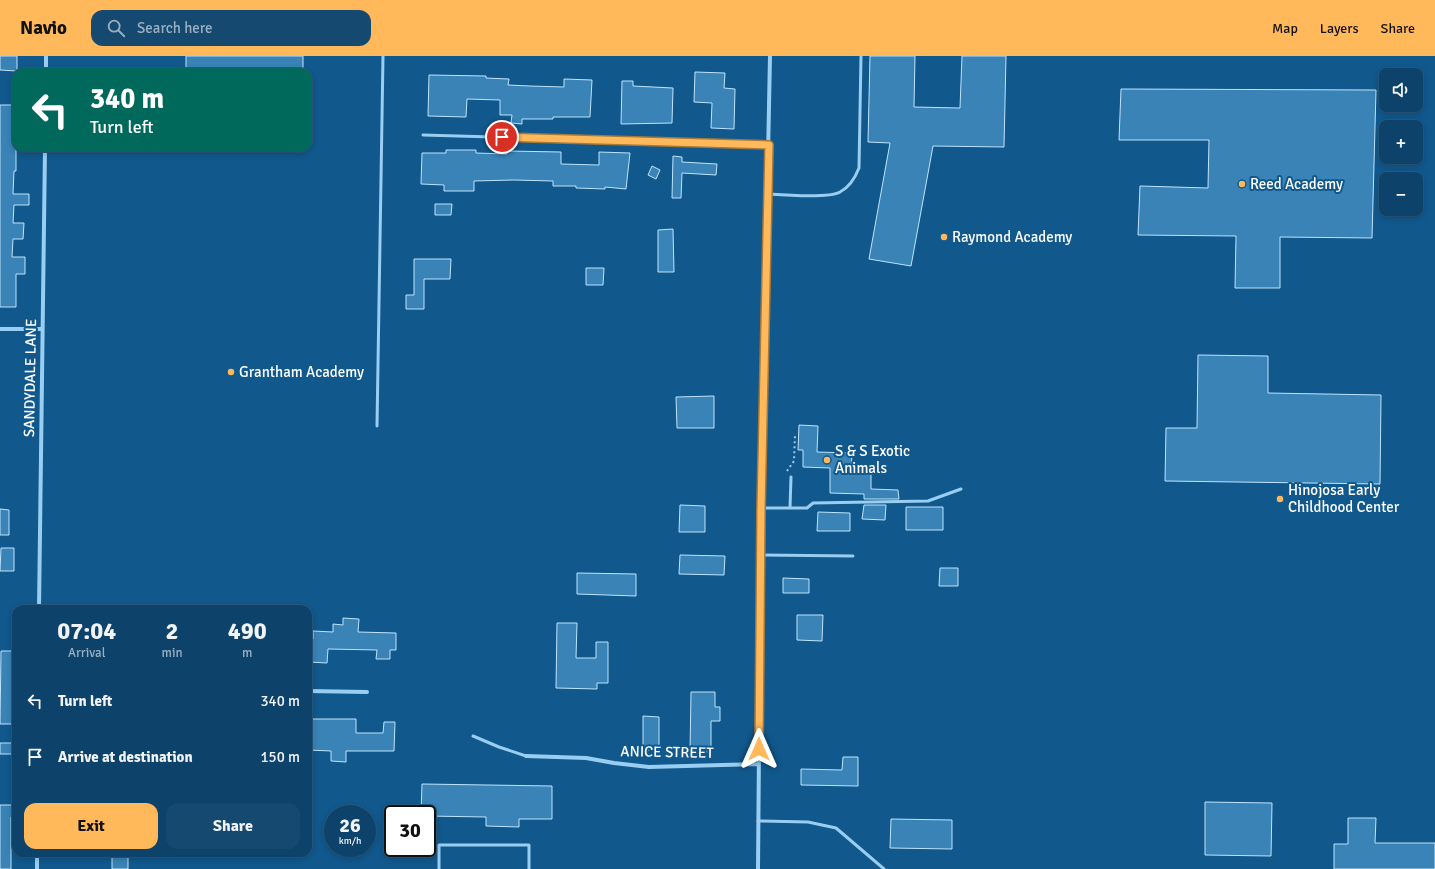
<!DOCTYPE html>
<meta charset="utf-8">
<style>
:root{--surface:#0d426a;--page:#164970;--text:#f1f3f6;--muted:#9ab0c1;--line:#2d5b7e;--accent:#ffb85a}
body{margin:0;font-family:Signika,sans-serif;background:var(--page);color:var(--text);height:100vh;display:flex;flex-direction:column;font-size:15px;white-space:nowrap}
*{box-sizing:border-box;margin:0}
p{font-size:13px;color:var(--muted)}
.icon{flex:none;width:22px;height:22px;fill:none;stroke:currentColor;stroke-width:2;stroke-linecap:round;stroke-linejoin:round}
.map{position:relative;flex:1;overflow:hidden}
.panel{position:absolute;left:12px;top:549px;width:300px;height:252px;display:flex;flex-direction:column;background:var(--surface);border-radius:12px;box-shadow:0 2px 6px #0003,0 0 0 1px var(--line)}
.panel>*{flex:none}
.top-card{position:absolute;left:12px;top:12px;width:300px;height:84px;border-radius:12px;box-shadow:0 2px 6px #0003,0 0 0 1px var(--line);background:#00695c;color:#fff;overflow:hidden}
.controls{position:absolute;left:1379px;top:12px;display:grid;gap:8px}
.controls a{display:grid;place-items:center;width:44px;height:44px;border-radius:8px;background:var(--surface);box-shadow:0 2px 6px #0003,0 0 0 1px var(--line);font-size:20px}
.speed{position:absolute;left:324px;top:749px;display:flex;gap:8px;font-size:20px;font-weight:700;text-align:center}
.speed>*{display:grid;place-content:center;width:52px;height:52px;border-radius:50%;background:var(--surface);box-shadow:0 2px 6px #0003,0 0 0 1px var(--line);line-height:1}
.speed small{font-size:10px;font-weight:400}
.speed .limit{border:2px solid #111;border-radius:6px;background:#fff;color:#111}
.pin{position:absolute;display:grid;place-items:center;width:34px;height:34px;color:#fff;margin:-17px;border:2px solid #fff;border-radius:50%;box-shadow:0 1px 4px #0007}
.me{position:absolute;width:44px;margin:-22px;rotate:0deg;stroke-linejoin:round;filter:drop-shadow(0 0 3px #0008)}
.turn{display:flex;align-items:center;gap:14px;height:84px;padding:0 12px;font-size:18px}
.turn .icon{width:52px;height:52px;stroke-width:2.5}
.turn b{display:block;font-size:28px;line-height:34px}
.eta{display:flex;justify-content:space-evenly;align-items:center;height:68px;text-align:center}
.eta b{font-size:24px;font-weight:700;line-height:28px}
.button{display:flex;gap:8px;margin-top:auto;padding:8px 12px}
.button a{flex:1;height:46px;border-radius:12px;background:var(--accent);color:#111;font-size:16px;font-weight:700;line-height:46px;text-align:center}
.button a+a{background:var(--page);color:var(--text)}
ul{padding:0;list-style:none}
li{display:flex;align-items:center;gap:12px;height:56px;padding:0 12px}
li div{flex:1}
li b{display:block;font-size:15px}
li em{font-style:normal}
header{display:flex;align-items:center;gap:24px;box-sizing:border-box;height:56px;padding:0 20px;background:var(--accent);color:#111}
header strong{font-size:19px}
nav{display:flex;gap:22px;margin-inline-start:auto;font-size:14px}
.search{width:280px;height:36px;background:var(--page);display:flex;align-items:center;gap:10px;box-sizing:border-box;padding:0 14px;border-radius:12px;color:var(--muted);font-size:15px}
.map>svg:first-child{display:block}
.building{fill:#3983b6;stroke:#c0e4fd}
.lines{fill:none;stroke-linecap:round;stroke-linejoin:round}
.path{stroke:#99cef2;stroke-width:2;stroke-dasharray:2 3;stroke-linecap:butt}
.service{stroke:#99cef2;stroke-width:3}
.minor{stroke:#99cef2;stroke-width:4}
.route-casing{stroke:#a6783a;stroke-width:10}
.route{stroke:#ffb85a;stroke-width:7}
.poi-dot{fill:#ffb85a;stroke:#11588d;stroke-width:1.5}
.labels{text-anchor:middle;stroke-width:4;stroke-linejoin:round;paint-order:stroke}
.poi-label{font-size:15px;fill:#fff;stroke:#11588d;text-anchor:start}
.street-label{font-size:15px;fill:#fff;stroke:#11588d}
</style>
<header>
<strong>Navio</strong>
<div class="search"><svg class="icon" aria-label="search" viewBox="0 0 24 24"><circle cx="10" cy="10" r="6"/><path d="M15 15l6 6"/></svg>Search here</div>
<nav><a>Map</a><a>Layers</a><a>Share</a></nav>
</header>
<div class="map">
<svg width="1435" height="813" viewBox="0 0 1435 813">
<rect width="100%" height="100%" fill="#11588d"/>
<path class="building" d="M0,0H17V15L0,14Z
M186,0H303V16H186Z
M870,0H915L914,51L960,52L962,0H1006L1004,91L933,90L911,210L869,203L890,87L868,86Z
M695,16L725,17L724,32L735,33L734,73L711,72L712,47L694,46Z
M429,19L486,20V22L509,23L508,29L530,30L564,31V23L592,24L590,61H553V63H522V68L511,67L512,59H500V44L467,43L466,61L428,60Z
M622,25H633V30L673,32L672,67L621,68Z
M1121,33L1376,34L1372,182L1280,181V232H1235L1236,180L1138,179L1140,130L1208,132L1209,84H1119Z
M0,49H16V115H14L13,138H29V149H14L13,167H24L23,183H13L12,201H25V218H16V251H0Z
M446,94H476V97L507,98V95L561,96V108L599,109V96L630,97L626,133L605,131V133L576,132V130H553V125L514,124L474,125V135H444V129L421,128L422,97H446Z
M673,100L682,101V106L717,108L716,119L682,117L681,142H672Z
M652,110L660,114L656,123L648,119Z
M435,148H452L451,159H435Z
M673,173L674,216H658V174Z
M414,203H451L450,223H424V253H406V239H414Z
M586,212H604L603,229H586Z
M1198,299L1268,300V337L1381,339L1380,428L1165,425L1166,372H1197Z
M714,340V372H677L676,341Z
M799,369L818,370L817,396L852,397L851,415L871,416V433L898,434L899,443H864V438L830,437V412L803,411V394H798Z
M680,449L705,450V476H679Z
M864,449H886L885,464L862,463Z
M906,451H943V474H906Z
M0,453L9,454V479H0Z
M818,456L850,457V475H817Z
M1,492H14V515H0Z
M680,499L725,500L724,519L679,518Z
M940,512H958V530H939Z
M577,517L636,518V540L577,538Z
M783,522L809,523V537H783Z
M797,559H823L822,585L797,584Z
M343,562L359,563L358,576L396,577V594H390V603H376L377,594L328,593L327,607L308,606V583H313V575L333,576V568L343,569Z
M557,567H577L576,602H596V586H608V627H597V633L556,632Z
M1,595H12V635H16L13,668H0Z
M691,636H715V651H720V665H711V696H690Z
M643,660L659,661V695L643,694Z
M308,663H356V677H383L384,666H395L394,695H346V706L331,705V695L308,694Z
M0,687H12V698H0Z
M843,701H858V730L801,729V713L842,714Z
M422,728L552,730V763H519V771L486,770V761L427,760V758H421Z
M1205,746L1272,747L1271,800L1205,799Z
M0,749H16V762L11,761V813H0Z
M1348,762H1376L1375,787H1435V813H1334V788H1348Z
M891,763L952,764V793L890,792Z
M112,801H128V813H112Z"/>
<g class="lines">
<path class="path" d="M787,415L794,405L795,379"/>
<path class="service" d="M423,79L769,89
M769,138C783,139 830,142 840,136C850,131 855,122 859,112L861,0
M377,370L383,0
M761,452H790L791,421
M790,452H807L813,447L928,445L961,433
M761,499L853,500
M473,680L499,691L526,700
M758,765L808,766L836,772L884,813
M439,813V789H529V813"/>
<path class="minor" d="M46,16V0
M0,273H42
M39,553L45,92
M308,635L367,636
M526,700L586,702L614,707L649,711L759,708
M37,813V797
M758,813L761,452L770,0"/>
</g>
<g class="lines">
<g class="route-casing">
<path id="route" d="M502,81L769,89L761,452L759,693"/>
</g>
<use href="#route" class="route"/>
</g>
<g class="poi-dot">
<circle cx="1242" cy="128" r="4"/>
<circle cx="944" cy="181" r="4"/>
<circle cx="231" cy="316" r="4"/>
<circle cx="827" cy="404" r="4"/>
<circle cx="1280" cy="443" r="4"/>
</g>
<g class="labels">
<g class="poi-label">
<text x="1250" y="133">Reed Academy</text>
<text x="952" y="186">Raymond Academy</text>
<text x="239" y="321">Grantham Academy</text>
<text x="835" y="400">S &amp; S Exotic<tspan x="835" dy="17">Animals</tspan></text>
<text x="1288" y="439">Hinojosa Early<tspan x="1288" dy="17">Childhood Center</tspan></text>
</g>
<g class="street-label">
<text transform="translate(30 322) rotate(-89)" y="5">SANDYDALE LANE</text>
<text transform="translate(667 696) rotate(1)" y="5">ANICE STREET</text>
</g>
</g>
</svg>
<div class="controls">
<a><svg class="icon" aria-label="sound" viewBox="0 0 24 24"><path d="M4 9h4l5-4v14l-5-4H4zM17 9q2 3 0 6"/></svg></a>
<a>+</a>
<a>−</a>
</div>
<div class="speed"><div>26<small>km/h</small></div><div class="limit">30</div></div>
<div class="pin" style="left:502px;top:81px;background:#d93025"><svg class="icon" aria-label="arrive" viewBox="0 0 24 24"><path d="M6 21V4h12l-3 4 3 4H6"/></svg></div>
<svg class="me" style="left:759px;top:693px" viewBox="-20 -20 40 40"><path d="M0-17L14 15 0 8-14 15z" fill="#ffb85a" stroke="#fff" stroke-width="4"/></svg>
<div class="top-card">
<div class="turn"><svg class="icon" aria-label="left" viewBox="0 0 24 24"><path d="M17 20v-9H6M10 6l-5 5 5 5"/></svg><div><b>340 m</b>Turn left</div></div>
</div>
<section class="panel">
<div class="eta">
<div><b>07:04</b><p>Arrival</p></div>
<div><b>2</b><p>min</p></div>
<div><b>490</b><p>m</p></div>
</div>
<ul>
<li><svg class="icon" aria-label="left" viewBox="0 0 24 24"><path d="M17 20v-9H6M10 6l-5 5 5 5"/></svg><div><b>Turn left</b></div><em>340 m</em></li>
<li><svg class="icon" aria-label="arrive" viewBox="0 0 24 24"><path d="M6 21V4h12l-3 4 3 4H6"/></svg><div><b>Arrive at destination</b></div><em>150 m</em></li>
</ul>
<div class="button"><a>Exit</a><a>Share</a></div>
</section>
</div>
